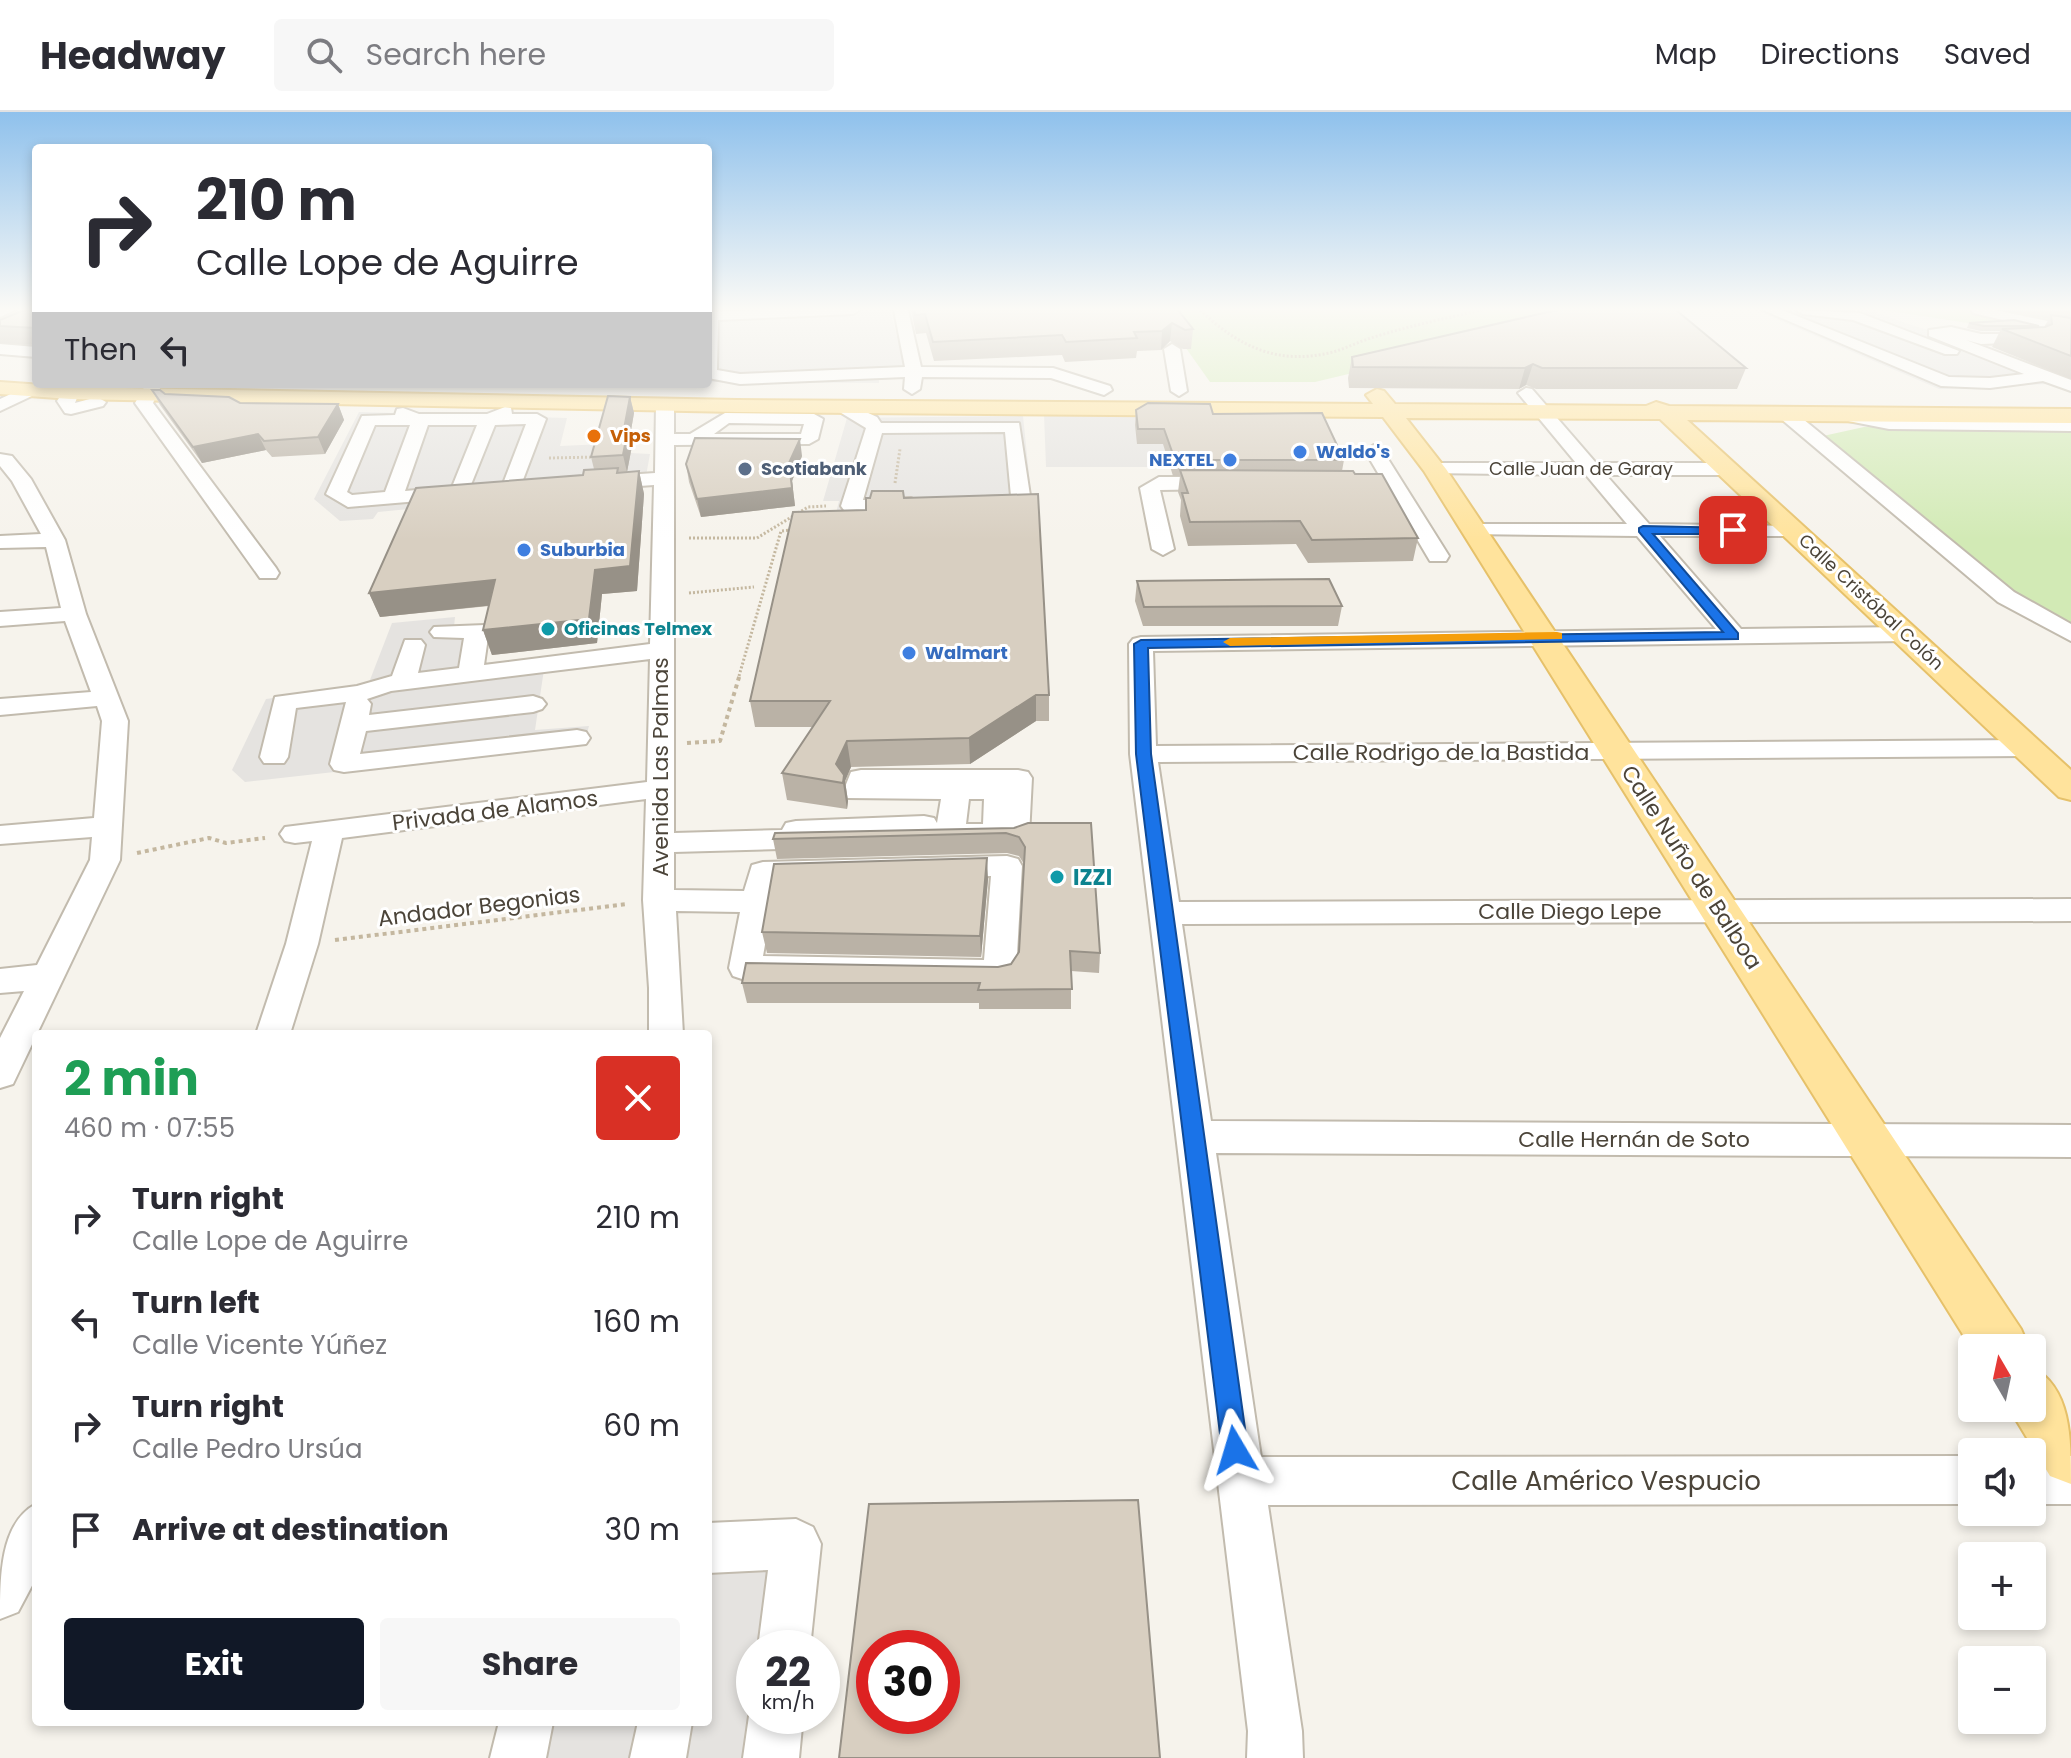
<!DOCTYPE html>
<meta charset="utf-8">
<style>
:root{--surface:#fff;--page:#f7f7f7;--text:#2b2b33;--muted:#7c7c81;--line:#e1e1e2;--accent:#111827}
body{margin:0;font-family:Poppins,sans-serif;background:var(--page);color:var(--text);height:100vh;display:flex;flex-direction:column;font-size:30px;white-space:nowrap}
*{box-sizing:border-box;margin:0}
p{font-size:26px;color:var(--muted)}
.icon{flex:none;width:44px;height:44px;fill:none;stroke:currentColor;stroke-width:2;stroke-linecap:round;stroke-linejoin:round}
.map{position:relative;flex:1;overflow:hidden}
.side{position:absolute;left:32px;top:918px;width:680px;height:696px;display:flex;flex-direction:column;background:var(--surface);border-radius:8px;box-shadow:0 4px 12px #0003}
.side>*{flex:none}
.top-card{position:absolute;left:32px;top:32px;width:680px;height:244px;border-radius:8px;box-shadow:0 4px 12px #0003;background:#fff;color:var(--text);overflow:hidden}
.needle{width:52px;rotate:351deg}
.tools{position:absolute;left:1958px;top:1222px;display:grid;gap:16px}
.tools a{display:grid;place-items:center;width:88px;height:88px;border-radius:8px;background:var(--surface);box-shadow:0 4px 12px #0003;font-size:40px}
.speed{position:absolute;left:736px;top:1518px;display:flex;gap:16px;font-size:40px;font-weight:700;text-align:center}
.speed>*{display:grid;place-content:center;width:104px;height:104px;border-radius:50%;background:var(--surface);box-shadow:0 4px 12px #0003;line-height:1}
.speed small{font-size:20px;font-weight:400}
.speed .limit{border:12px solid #d22;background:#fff;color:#111}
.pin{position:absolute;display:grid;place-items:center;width:68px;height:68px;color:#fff;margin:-34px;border-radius:16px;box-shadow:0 4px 12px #0006}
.me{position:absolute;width:88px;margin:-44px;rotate:353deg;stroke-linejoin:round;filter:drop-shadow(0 0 6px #0008)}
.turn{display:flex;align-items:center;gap:28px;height:168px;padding:0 32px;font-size:36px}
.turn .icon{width:104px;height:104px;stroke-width:2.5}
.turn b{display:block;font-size:56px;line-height:68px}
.then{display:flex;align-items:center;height:76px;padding:0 32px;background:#0003;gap:16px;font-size:30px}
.round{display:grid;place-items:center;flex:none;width:84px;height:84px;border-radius:8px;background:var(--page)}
.head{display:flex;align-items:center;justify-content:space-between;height:136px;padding:0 32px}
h1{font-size:48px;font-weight:700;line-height:60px;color:#1e9e55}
.primary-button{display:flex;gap:16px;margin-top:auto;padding:16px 32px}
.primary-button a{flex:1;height:92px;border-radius:8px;background:var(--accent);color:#fff;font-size:32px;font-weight:700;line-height:92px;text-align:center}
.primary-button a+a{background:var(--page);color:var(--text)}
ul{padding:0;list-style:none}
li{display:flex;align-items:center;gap:24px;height:104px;padding:0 32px}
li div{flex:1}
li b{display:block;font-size:30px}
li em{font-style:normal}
header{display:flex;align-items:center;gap:48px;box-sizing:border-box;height:112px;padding:0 40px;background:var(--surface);border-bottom:2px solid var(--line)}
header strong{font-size:38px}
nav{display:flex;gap:44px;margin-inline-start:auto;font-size:28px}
.search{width:560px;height:72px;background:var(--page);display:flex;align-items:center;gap:20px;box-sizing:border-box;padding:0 28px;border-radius:8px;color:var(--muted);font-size:30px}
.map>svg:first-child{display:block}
.green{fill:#d2eab5}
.parking{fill:#e5e3e0}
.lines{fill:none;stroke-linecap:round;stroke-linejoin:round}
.minor-casing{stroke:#c2bbae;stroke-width:4}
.major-casing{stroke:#e6c16a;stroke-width:4}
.path-far1{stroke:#c4b79f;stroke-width:3;stroke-dasharray:2 2;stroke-linecap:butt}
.path{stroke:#c4b79f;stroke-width:4;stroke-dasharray:4 4;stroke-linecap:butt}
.minor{fill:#fff;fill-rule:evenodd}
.major{fill:#ffe39c;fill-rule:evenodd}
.wall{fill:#bab2a6}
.shaded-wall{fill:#979187}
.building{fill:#d8cfc1;stroke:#979187;stroke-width:2;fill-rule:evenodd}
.route{fill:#1a73e8;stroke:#114b97;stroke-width:2}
.slow{fill:#f59e0b}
.food-dot{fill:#e8710a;stroke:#fff;stroke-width:3}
.shop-dot{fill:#3f7fe0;stroke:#fff;stroke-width:3}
.service-dot{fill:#5c6f8a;stroke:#fff;stroke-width:3}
.culture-dot{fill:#0f9aa8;stroke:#fff;stroke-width:3}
.labels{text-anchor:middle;stroke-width:6;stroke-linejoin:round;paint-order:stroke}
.far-food-label{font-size:18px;font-weight:bold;fill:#c56008;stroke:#fff;text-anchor:start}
.far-shop-label{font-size:18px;font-weight:bold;fill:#366cbe;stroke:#fff;text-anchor:start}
.far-service-label{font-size:18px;font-weight:bold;fill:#4e5e75;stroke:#fff;text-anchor:start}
.far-street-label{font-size:18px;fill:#4b4439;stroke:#fff}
.far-culture-label{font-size:18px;font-weight:bold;fill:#0d838f;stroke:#fff;text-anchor:start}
.street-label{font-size:22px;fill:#4b4439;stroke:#fff}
.culture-label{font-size:22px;font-weight:bold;fill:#0d838f;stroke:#fff;text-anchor:start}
.near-street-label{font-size:26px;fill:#4b4439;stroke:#fff}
</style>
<header>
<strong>Headway</strong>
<div class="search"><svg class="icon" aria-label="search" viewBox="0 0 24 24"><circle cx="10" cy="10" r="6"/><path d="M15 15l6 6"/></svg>Search here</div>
<nav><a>Map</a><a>Directions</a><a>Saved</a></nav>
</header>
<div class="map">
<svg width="2071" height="1646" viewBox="0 0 2071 1646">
<rect width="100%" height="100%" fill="#f6f3ec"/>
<path class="green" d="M1159,198H1616L1315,270H1210Z
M1883,198H2071V227Z
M1864,315L2071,319V522L2053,513L1822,329L1823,324Z"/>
<path class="parking" d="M708,198H890L897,225L912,224L925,265L879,266V271L708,270Z
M1755,198H1866L1955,227L2071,271L1939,277Z
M359,300L567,306L560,334L604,332L631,341L650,342L644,375L415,392L409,397L378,400L373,407L340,409L314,387Z
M1044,302L1150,304L1196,355H1046Z
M1023,304L1032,392L835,405L839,389H823L847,306Z
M455,505L454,515L492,514L485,551L546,544L535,618L589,614L584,632L245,670L232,658L266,587L368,573L392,511Z
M801,1415L786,1536H754V1604L773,1646H543L551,1610H708V1420Z"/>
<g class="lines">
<g class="minor-casing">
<path id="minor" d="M0,198H15L0,205Z
M759,198H860L853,202L718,208L717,258L740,262L905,255L894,198H908L921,255L1053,256L1110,274L1112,278L1104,283L1051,266L922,265L920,277L912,282L904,277L905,265L740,272L708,266V200Z
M1763,198H1782L1949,265L1990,266L2024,262L1929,224V218L1951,215L1981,222H2039V228L2034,230L1981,232L1966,228L2071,268V279L2043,269L1990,276L1941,274Z
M1796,198L1860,201L1959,239L1957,242H1945L1853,208L1803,202Z
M1971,198H1995L2071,214V224L1973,201Z
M0,232L36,235V245L0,242Z
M1172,232L1180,237L1187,279L1179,284L1171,279L1164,237Z
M146,272H162L153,291L276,456L279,461L276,466H260L135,291Z
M30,273L36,274L38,278L36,282L0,299V287Z
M71,276L79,281L75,291L97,285L106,290L103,294L71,302L65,301L57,289L65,277Z
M1526,276L1532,277L1596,351H1728L1737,357L1728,363H1606L1649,412L1800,414L1803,418L1793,424H1660L1741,517L1907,515L1915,517L1919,522L1915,527L1907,529L1153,539L1156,634L2026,628L2035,630L2039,636L2035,642L2026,644L1158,650L1179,790L2071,787V809L1182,812L1211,1009L2071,1013V1045L1216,1041L1261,1345L1972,1344V1392L1268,1393L1302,1619L1303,1646H1247L1248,1619L1130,642L1129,532L1133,527L1141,525L1716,517L1637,424L1467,422L1464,418L1474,412H1627L1586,363L1427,361L1425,357L1427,353L1434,351H1576L1518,281Z
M665,287L674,292V322H690L725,301L814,302L823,307L818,327L809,332L674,333V721L782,718L786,711L796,709L924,704L934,706L937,711L941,687L847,686L843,680L851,660L861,658H1018L1028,660L1032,666L1029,724L1024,731C999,737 964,734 940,728L936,717L924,722L831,726L827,734L817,736L674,740V778L744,779L752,753L763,750L1007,744L1018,747L1022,754L1016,860L1011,869L999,872L745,868L733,864L729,856L740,800L676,799L683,922H649V876L643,788L646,687L342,726L318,832L290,922H256L286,832L312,729L295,731L285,729L280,722L285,715L647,670L650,547L391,579L367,587L371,592L369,603L533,584L542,587L546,592L542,597L533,600L366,619L360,642L577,618L586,620L590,626L586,632L344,660L334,658L330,652L346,590L296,596L288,645L284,651H264L260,645L275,585L357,574L392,564L405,528H421L425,533L418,561L459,556L464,526L434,525L430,520L434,515L485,513L489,518L484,553L650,532L654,373L596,377L586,371L596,365L655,361L656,292ZM729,311L804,312L801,322H714ZM969,687H984L983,712H966ZM991,764L984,848L763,844L776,770Z
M844,290L877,305L881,311H1019L1031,390C1021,400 985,401 975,391L985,385L1011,384L1005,320L882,321L863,388L911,386L921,392L911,398H844L841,394L866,316L838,299L835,295L838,291Z
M505,295L511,296L512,302H537L546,307L518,381L511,383L501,377L526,312L495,313L466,385L348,395L326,382L362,304L395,303L397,297L403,296L419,302H487ZM375,313H410L385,380L352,383L347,380ZM428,313H477L452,375L405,379Z
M1786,297L1792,298L2014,480L2071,512V529L1998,490L1780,306L1777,302Z
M1844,298L1889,307L2071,309V319L1889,317L1838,307L1835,303Z
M1374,333L1383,339L1449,444L1446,449H1430L1427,444L1365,339Z
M0,342L12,344L31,367L65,428L86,502L128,609L120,748L13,972L0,976V926L24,879L0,881V857L37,853L90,748L92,725L0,732V714L94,706L102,609L97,594L0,603V587L91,580L65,509L0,514V500L61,496L46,435L0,436V424L41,422L12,369L0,354Z
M1159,365H1222L1232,371L1222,377L1160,378L1174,437L1163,443L1152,437L1140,376Z
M2032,1344H2071V1392H2032Z
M36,1392V1466L18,1500L0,1507C0,1465 0,1411 36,1392Z
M796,1407L813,1415L821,1432L810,1536H758L768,1458L708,1461V1411Z
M754,1592V1604H803L799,1646H743L749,1604Z
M499,1610H553L546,1646H490Z
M638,1610H692L686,1646H630Z"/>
</g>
<g class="major-casing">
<path id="major" d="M0,270L71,275L737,288L1373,292L1366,283L1377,277L1384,279L1395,292L1646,294L1656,290L1669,294L2071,297V311L1687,308L2071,658V688L2059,685L1660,307L1406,306L1446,357L2021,1217L2029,1236L1972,1237L1424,359L1383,305L737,300L71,287L0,282Z
M2032,1255C2071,1276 2071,1325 2071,1372L2050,1364L2009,1296H2032Z"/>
</g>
<path class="path-far1" d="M1200,198C1239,235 1279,254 1333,240C1347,236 1360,229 1374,225C1410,214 1446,206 1482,198
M549,346L597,345
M895,371L900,337
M689,426H757L808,395L826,394
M689,481L754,475
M739,564L781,419L792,418"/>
<path class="path" d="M687,631L720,629L740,562
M137,741L209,726L226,731L265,726
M335,828L627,792"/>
<use href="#minor" class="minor"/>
<use href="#major" class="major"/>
</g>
<path class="wall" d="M36,198V233L0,231V208Z
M911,198H1178L1193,217L1191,237H1183L1170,229L1161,238L1137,239L1136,246L1065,250L1062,243L934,249L926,221L916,222Z
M1998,198H2071V267L1992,235L2000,219H1981L1967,216L1969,211L2044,215L2049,207Z
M1352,245L1746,256L1737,277H1536L1526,273L1519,277L1349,276L1348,266Z
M152,278L165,282L240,291L338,292L344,308L325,342L272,345L266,338L202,351L160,293Z
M630,285L634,301L630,324L632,334L627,360L639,359L644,382L637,479L602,482L597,531L492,543L483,518L489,494L380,505L369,481L594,357L591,345Z
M1136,298L1213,302L1344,348L1342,359L1355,362L1418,426L1413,449L1308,451L1296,432L1188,434L1180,404L1181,388L1178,380L1180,364H1173L1163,332H1137L1135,313Z
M802,344L792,369L795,394L701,405L689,370L686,352Z
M904,386L1049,583V609H1036L970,652L851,655L845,669L848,689L847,697L787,688L782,661L813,615H755L750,589L866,398Z
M1137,469L1342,494L1338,514H1143L1135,489Z
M1014,716L1100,841L1099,861L1071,859V897H979V891H747L742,871L998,855L1011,852L1019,840L1024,752L1019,744L1007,741L777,747L773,727Z
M988,767L981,845L767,841L762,820Z"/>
<path class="shaded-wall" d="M1172,211L1170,229L1161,238L1162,219Z
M1533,252L1526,273L1519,277L1525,256Z
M630,285L634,301L630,324L632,334L627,360L623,343L624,317Z
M338,292L344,308L325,342L318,325Z
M258,322L266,338L202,351L193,335Z
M800,327L802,344L792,369L795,394L701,405L697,387L789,351Z
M639,359L644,382L637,479L602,482L597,531L492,543L483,518L595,458Z
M495,468L504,492L380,505L369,481Z
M1036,583V609L970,652L969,626Z
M847,629L851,655L845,669L848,689L847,697L843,671L836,652Z
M987,746L988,767L981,845L980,824Z"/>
<path class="building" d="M24,198H36V216L0,214V208Z
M914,198H1178L1193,217L1185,218L1172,211L1162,219L1134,220L1137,226L1066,230L1062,223L933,230L925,202L915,203Z
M1557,198H1676L1746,256H1542L1533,252L1525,256L1353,255L1352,245Z
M2051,203L2071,206V244L2002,217L2045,215L2052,212Z
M2014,208L2039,214H1984L1969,211Z
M152,278H160L165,282L229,285L240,291L338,292L318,325L264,329L258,322L193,335Z
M608,284L630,285L624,317H628L623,343L591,345Z
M1148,291L1210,292L1213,302L1322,301L1344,348H1175L1164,317H1138L1136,298Z
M695,326L800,327L789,351L792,376L697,387L686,352Z
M618,356L617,361L639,359L630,454L595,458L589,507L483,518L495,468L369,481L416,376L583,363L584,358Z
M1180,358L1353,359L1355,362H1382L1418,426L1312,428L1300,409L1190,410L1182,381H1188Z
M872,379H903L904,386L1038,382L1049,583H1036L969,626L847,629L836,652L844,663L843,671L782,661L830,589H750L793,400L866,398V386H870Z
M1329,467L1342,494L1144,495L1137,469Z
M1028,711H1091L1100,841L1070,839L1072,877L978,878L980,871H742L746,851L998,855L1011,852L1019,840L1025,735L1019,725L1006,721L773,727L775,721L1014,716Z
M987,746L980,824L762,820L774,752Z
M1138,1388L1160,1646H839L869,1392ZM874,1536H942V1604H874Z"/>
<linearGradient id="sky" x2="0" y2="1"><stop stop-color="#8fc1ec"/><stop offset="0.46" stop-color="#fbfaf6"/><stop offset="1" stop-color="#fbfaf6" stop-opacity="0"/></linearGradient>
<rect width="2071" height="428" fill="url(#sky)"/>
<path class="route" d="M1643,414L1737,416V420L1733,422H1653L1738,521V527L1148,536L1151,642L1248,1338L1245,1347L1235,1351L1226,1347L1222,1338L1136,642L1134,532L1141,528L1723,520L1639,420V416Z"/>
<path class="slow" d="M1557,520L1562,521V527L1230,534L1223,530L1230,526Z"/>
<circle class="food-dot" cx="594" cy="324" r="8"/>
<g class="shop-dot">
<circle cx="1300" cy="340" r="8"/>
<circle cx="1230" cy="348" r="8"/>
<circle cx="524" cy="438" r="8"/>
<circle cx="909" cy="541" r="8"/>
</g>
<circle class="service-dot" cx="745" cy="357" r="8"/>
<g class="culture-dot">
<circle cx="548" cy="517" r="8"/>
<circle cx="1057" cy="765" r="8"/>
</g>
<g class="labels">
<g class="far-food-label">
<text x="610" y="330">Vips</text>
</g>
<g class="far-shop-label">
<text x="1316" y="346">Waldo's</text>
<text x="1214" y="354" text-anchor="end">NEXTEL</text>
<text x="540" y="444">Suburbia</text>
<text x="925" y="547">Walmart</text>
</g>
<g class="far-service-label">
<text x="761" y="363">Scotiabank</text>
</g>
<g class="far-street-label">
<text x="1581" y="363">Calle Juan de Garay</text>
<text transform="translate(1871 490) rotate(43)" y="6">Calle Cristóbal Colón</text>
</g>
<g class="far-culture-label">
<text x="564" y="523">Oficinas Telmex</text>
</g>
<g class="street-label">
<text x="1441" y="648">Calle Rodrigo de la Bastida</text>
<text transform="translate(660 655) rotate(-90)" y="8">Avenida Las Palmas</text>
<text transform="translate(495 698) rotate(-7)" y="8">Privada de Alamos</text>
<text transform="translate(1692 755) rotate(57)" y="8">Calle Nuño de Balboa</text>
<text transform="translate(479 794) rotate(-7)" y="8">Andador Begonias</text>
<text x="1570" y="807">Calle Diego Lepe</text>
<text x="1634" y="1035">Calle Hernán de Soto</text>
</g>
<g class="culture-label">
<text x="1073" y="773">IZZI</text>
</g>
<g class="near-street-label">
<text x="1606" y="1378">Calle Américo Vespucio</text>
</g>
</g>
</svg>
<div class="tools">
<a><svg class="needle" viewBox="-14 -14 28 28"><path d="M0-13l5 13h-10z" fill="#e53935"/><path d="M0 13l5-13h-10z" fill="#7c7c81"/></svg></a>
<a><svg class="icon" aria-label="sound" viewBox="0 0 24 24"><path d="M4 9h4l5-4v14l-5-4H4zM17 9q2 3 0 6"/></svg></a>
<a>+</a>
<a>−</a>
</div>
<div class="speed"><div>22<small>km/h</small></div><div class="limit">30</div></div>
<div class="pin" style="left:1733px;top:418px;background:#d93025"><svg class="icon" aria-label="arrive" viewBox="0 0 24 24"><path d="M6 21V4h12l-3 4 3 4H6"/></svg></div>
<svg class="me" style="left:1235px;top:1338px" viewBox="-20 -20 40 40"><path d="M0-17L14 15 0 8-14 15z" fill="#1a73e8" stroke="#fff" stroke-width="4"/></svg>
<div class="top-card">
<div class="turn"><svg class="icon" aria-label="right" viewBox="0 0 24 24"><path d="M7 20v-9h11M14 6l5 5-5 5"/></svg><div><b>210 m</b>Calle Lope de Aguirre</div></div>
<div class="then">Then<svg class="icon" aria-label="left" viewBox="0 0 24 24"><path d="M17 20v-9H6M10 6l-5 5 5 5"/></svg></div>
</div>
<section class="side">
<div class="head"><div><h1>2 min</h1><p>460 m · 07:55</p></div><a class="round" style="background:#d93025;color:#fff"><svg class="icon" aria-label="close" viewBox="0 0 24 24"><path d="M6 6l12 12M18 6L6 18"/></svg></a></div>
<ul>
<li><svg class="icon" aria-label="right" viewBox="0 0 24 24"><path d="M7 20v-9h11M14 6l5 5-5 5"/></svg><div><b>Turn right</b><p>Calle Lope de Aguirre</p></div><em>210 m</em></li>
<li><svg class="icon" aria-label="left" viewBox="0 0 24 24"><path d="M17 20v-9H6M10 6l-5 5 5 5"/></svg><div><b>Turn left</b><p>Calle Vicente Yúñez</p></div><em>160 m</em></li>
<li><svg class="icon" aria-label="right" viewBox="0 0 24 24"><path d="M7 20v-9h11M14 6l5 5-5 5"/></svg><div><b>Turn right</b><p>Calle Pedro Ursúa</p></div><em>60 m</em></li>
<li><svg class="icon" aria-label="arrive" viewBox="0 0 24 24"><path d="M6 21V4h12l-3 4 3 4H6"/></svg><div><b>Arrive at destination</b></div><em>30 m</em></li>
</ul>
<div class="primary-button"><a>Exit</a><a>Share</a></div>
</section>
</div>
